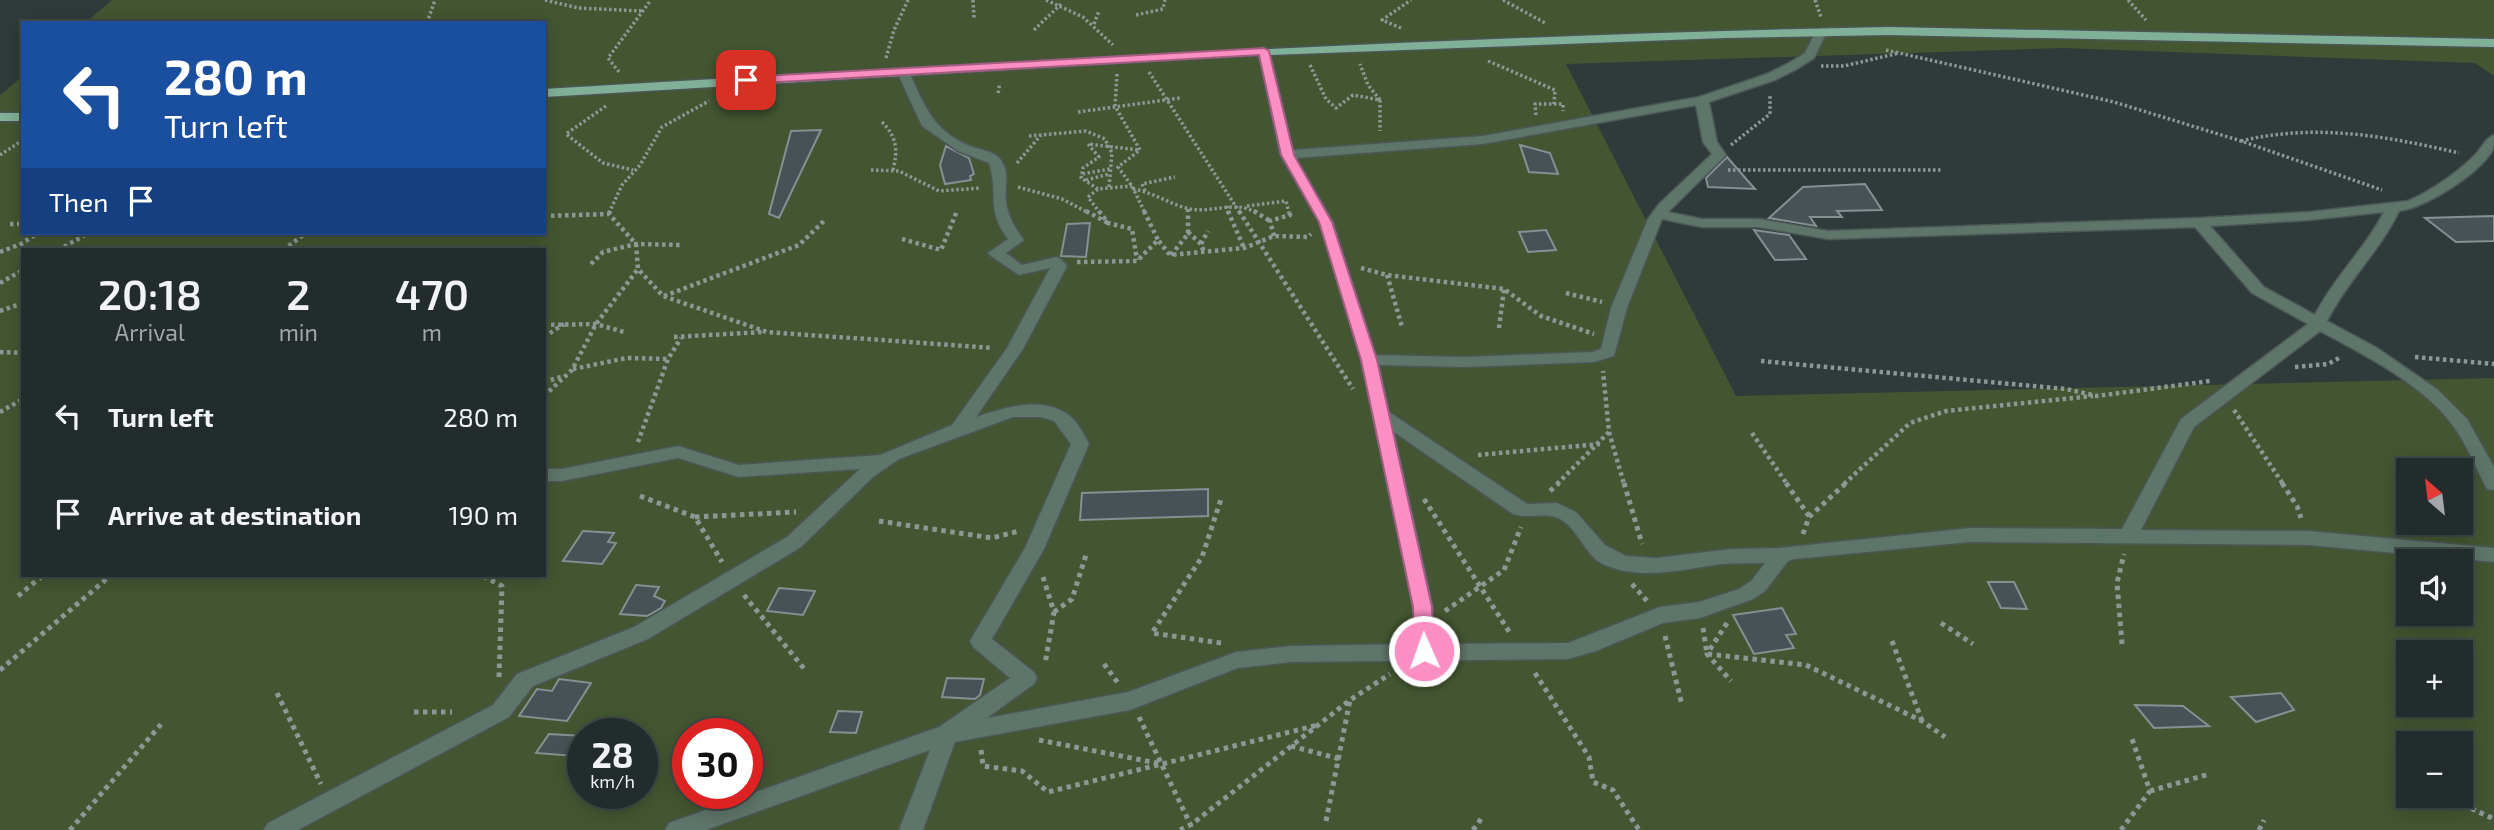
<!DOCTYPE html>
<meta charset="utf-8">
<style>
:root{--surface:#232c2c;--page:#2b3434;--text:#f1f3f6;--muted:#a3a7a9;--line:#404848}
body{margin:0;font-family:"Exo 2",sans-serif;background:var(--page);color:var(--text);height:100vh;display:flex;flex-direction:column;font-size:26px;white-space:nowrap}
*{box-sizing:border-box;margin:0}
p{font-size:23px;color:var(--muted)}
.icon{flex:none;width:38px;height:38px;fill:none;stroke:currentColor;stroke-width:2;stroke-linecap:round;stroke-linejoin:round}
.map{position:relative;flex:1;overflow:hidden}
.panel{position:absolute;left:21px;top:248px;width:525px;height:329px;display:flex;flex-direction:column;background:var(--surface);border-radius:0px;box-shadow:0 4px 18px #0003,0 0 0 2px var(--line)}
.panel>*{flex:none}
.banner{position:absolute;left:21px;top:21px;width:525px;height:214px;border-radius:0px;box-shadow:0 4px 18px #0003,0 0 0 2px var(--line);background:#1a4fa0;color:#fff;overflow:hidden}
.needle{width:46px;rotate:332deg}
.tools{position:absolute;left:2396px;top:458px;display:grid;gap:14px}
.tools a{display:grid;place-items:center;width:77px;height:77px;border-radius:0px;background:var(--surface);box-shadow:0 4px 18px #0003,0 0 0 2px var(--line);font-size:35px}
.speed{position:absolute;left:567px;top:718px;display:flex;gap:14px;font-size:35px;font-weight:700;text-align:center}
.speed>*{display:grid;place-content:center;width:91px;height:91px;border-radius:50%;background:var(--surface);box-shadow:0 4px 18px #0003,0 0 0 2px var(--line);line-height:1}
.speed small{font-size:18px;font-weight:400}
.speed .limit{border:10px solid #d22;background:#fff;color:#111}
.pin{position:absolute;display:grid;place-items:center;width:60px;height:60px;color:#fff;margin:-30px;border-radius:14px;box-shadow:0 4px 10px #0006}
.me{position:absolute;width:77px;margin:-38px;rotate:358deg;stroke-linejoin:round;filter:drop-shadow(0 0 5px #0008)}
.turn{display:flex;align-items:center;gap:24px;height:147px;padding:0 28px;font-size:32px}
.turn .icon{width:91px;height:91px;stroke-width:2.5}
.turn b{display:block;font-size:49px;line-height:60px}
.then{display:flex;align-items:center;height:66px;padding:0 28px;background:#0003;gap:14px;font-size:26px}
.eta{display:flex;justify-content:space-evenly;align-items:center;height:119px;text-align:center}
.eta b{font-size:42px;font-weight:600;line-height:49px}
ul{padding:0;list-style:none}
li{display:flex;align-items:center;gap:21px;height:98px;padding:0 28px}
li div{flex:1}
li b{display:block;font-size:26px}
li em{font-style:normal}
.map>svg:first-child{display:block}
.green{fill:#435631;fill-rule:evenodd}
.building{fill:#475256;stroke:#849094;stroke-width:2}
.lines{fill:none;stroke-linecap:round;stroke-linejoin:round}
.street-casing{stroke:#4c5656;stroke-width:3}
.primary-casing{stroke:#4c5656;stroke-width:3}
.path-far2{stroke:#8e9796;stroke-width:3.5;stroke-dasharray:2.5 2.5;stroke-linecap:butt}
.path-far1{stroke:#8e9796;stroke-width:4.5;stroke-dasharray:3.5 3.5;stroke-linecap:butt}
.path{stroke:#8e9796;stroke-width:5;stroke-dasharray:4.5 4.5;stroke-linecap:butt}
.street{fill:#5e7569;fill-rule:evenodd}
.primary{fill:#81b098;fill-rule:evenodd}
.route{fill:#fb8fc4;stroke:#a35d7f;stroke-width:2}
</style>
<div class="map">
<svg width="2494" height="830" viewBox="0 0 2494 830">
<rect width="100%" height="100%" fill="#2f3a3a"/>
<path class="green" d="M112,0H2494V76L2475,63L2062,48L1566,64L1736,396L2494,378V830H0V95L23,76V233H544V23H85ZM23,250H544V576H23ZM2408,471H2460V523H2408ZM2408,562H2460V614H2408ZM2408,653H2460V705H2408ZM583,733H642V793H583ZM688,733H747V793H688ZM2408,744H2460V796H2408Z"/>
<path class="building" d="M821,130L779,218L769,214L791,131Z
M1520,145L1550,153L1558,174L1529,172Z
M946,146L969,158L974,174L970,176L971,180L945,184L940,165Z
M1727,157L1755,189L1708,187L1706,178Z
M1865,184L1882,210L1837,211L1842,217H1810L1816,226L1769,218L1803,187Z
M2494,216V241L2456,242L2425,218Z
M1090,223L1086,257L1061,256L1067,224Z
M1546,230L1556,250L1528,252L1519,232Z
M1754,230L1789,235L1806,259L1775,260Z
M1208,489V516L1080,520L1082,493Z
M583,531L614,533L608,542L616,543L602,564L563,561Z
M1988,582H2014L2027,609L2001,608Z
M636,585L659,587L654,596L665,601L661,608L647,616L620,614Z
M779,588L815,591L803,615L767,611Z
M1782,608L1796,634L1786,635L1794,648L1754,654L1733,615Z
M947,678L984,679L980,695L975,699L942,697Z
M559,679L591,683L567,721L519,716L537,689L552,691Z
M2281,693L2294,710L2256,722L2231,697Z
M2135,705L2183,706L2209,726L2154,728Z
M838,711L862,712L856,733L830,732Z
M549,734L583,736V743L575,756L536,753Z"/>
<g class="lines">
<g class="street-casing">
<path id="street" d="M1817,29L1827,32L1814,58L1797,69L1775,80L1709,102L1717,142L1726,155L1668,212L1702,219H1759L1828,231L2199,218L2309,212L2408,201C2431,191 2457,173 2475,155C2482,148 2485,138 2494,135C2494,141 2494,146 2492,151C2479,174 2425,208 2399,211C2380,251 2347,281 2327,321L2377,348L2438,390L2467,419L2494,467V490L2487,489C2476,469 2468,446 2454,427C2426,386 2363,354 2320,331L2194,427L2141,530L2308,531L2494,548V562L2308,545L1970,542L1795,559L1788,561L1765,591L1753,599L1700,618L1663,623L1596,651L1568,659L1291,662L1238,668L1130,710L955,742L923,830H899L930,750L706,830H665L669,823L939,727L1010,678L973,647L970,641L1025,548L1071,444L1054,421L1041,417H1013L899,459L873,477L801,547L648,639L533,686L509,717L298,830H264L268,823L493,705L517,674L634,627L787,537L860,469L739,477L678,458L562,481H544V469H562L678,446L739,465L880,455L952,425L1007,348L1050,268L1019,275L991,256L988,253L1008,239C985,209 999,193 989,163L958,151L922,126L897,72L899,69L903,68L909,72C925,106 932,130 970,146C979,150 993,150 1000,159C1011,173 1004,185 1006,201C1008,217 1015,228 1024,240L1006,253L1022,265L1056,257L1061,259L1067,266L1023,349L976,417C1003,408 1039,396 1066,413C1077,420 1083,433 1089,444L1044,549L992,639L1034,672L1037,678L1034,684L987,718L1128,692L1236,652L1291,646L1413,644V607L1361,360L1319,222L1280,155L1258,51L1260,48L1270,51L1293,150L1483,136L1699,97L1767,74L1789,63L1805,53ZM1696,105L1703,142L1712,154L1659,204L1648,219L1611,308L1601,349L1592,352L1465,357L1376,355L1333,222L1296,158L1483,144ZM2384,212C2365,249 2334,277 2315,315L2264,287L2210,226L2309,220ZM1662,219L1702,227H1759L1828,239L2195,227L2252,293L2308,324L2181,419L2122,529L1970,528L1779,548L1731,549L1656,558L1626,556L1605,545L1576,512L1557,503L1527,504L1389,412L1379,365L1465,367L1594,362L1614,356L1627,308ZM1394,432L1513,514C1529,519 1544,513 1555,517C1578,524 1583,556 1605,565C1642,581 1684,569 1722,564C1736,563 1750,563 1765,563L1751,581L1739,589L1699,602L1660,607L1568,643L1434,644L1433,607Z"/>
</g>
<g class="primary-casing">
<path id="primary" d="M1888,27L2494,39V47L1888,35L1725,38L1240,56L544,97V89C992,63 1439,36 1888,27Z
M0,113H23V121H0Z"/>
</g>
<path class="path-far2" d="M545,0L578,8L642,11
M973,0L974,18
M1046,0L1083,17L1113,45
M1503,0L1547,24
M1815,0L1821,17
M2128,0L2146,20
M1136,15L1163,9L1165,0
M427,23L435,0
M1094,24L1099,11
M1401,28L1382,20L1411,0
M1034,30L1061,4
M1886,50L2114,102L2241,141L2382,190
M886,58L894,30L908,0
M1488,61L1555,90L1554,104
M1310,65L1326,99L1336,108L1353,95L1380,100L1368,85L1360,64
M1821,66H1844L1899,53
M619,72L608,58L651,0
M1149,72L1240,213
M1117,74L1115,106L1140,150L1118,167L1132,186L1145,213
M998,93L1000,83
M1380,100V131
M606,106L566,134L603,163L633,170
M1078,112L1180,98
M1536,115L1535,104H1563V111
M882,122C897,137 898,150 893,170
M1029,136L1086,131L1105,139L1112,153L1109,187
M2241,141C2315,123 2386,136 2459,153
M1731,145L1770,114V95
M0,155L23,140
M1017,163L1041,135
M871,170L899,171L939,191L981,188
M1728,170H1943
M1082,174L1083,168L1099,157L1088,144L1139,150
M1086,180L1109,174
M1018,187L1062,199L1089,213
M1098,189L1081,178L1082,174L1110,169
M1133,189C1152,192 1168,203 1186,208C1210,215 1234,199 1257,213
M1145,191L1142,184L1175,177
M1227,206L1228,213
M1247,206L1286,201L1289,213
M1188,209V213
M609,213L622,185L640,165L662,127L709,101
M1100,213L1088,197L1098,189L1132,186"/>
<path class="path-far1" d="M1086,211L1108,223
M1099,211L1108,223L1132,229L1137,260
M1144,211L1158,240
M1228,211L1244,248
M1239,211L1353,389
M1254,211L1270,221
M609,214L610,211
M544,216L609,214L636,244L638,269L663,296L767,332L993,348
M10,224H23
M1188,232L1201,244L1204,252
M1274,236L1270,221L1290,215L1289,211
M902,239L941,250L957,211
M1201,244L1208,231
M58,250L89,233
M283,250L306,233
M0,252L21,244L38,233
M1171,255L1188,234V211
M1077,262L1137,261L1158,240L1170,255L1244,248L1274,236L1308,237L1311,234
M591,264L603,252L636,244L681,245
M1361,268L1387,275L1504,289L1541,316L1594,334
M1387,275L1402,327
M0,283L23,270
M1566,293L1602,302
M664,296L799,245L824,221
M0,311L23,303
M544,325L596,324L624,332
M1499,328L1504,289
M544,337L564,324
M674,337L763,332
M0,352L23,353
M2415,357L2494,364
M1761,361L2066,389L2097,396L2210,381
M2295,367L2328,364L2341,357
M573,369L627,358L668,359
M544,382L564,376
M544,396L572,370L596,324L638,269
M2234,410L2283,484
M0,412L23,399
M1609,432L1624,484
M1752,433L1787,484
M638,442L668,359L681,338
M1478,455L1600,444
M1557,484L1609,432L1603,371
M1844,484L1910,423L1946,411L2093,396"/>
<path class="path" d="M1624,483L1642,544
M1786,483L1809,516
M2282,483L2297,506L2301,518
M1550,491L1559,483
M640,496L695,517L722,562
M1424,499L1510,633
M695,517L796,512
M879,521L992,538L1019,531
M1803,534L1809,517L1846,483
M483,576L502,586L499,677
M1043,577L1054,612L1045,664
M1632,584L1647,601
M744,595L806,671
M18,596L42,576
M1445,611L1504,570L1521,527
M1054,612L1072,599L1086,555
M1727,623L1707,654L1731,681
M1941,623L1973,644
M1703,628L1707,654L1806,665L1922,721L1945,737
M1665,636L1682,705
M1892,641L1922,721
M1221,643L1152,633L1202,557L1222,496
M2122,644L2117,583L2124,554
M1104,664L1118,683
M0,670L110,576
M1535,673L1589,757L1593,782L1613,790L1639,830
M277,693L321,784
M414,712H452
M1139,717L1193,830
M1039,740L1162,764L1318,725
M1291,746L1340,759
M981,750L983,766L1022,771L1048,792L1162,764
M2150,791L2209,774
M2419,796L2468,807L2494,819
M1326,821L1350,700
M70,830L163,722
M1180,830L1192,824L1350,700L1390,674
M1473,830L1481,819
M2121,830L2150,791L2131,736
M2259,830L2264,820"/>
<use href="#street" class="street"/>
<use href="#primary" class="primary"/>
</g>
<path class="route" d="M1264,48L1269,51L1294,155L1332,222L1377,360L1432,607L1434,651L1431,657L1424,659L1417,657L1415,651L1413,607L1361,360L1319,222L1281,155L1259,55L746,84L741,80L746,77Z"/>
</svg>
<div class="tools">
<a><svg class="needle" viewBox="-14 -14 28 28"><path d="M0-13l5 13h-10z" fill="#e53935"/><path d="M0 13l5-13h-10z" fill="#a3a7a9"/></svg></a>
<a><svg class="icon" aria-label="sound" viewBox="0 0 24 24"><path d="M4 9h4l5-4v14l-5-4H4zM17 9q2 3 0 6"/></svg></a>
<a>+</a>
<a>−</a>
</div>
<div class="speed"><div>28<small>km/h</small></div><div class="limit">30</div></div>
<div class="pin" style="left:746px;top:80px;background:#d93025"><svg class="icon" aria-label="arrive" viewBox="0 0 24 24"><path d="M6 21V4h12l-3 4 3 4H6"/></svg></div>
<svg class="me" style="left:1424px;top:651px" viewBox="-20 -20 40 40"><circle r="17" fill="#fb8fc4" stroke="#fff" stroke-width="3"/><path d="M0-11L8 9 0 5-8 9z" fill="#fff"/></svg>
<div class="banner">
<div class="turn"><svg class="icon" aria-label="left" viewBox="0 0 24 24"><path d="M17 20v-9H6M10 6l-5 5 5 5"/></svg><div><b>280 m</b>Turn left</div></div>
<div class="then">Then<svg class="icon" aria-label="arrive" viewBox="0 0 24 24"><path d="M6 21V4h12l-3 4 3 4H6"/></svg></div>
</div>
<section class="panel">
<div class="eta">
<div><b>20:18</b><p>Arrival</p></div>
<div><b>2</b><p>min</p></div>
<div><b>470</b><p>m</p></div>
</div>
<ul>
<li><svg class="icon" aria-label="left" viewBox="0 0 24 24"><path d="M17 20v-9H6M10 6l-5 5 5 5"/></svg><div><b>Turn left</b></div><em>280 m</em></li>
<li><svg class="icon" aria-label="arrive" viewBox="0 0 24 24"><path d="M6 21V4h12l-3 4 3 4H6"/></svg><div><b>Arrive at destination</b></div><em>190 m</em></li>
</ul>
</section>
</div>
